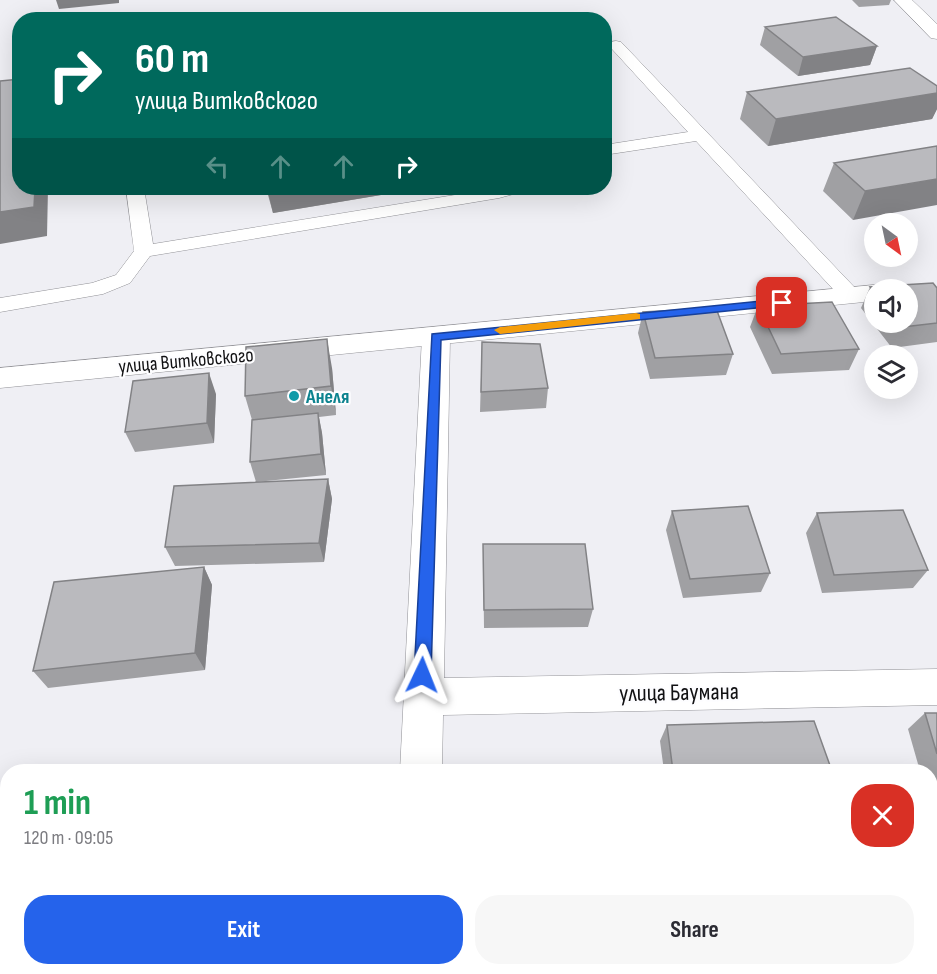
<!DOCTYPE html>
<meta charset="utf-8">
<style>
:root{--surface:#fff;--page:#f7f7f7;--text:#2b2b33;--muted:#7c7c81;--accent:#2563eb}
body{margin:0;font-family:"Sofia Sans Condensed",sans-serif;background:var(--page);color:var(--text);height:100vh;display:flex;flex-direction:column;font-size:22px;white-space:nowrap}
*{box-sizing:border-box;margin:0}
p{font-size:20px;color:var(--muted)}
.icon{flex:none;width:33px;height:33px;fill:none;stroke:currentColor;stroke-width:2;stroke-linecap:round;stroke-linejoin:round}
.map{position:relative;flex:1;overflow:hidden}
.side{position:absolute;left:0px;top:764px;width:938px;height:212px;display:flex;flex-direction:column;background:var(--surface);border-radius:24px 24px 0 0;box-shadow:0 6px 24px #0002}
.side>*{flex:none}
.hud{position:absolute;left:12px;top:12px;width:600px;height:183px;border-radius:24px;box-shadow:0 6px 24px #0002;background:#00695c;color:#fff;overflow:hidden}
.needle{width:39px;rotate:147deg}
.buttons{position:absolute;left:864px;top:213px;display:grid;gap:12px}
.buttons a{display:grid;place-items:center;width:54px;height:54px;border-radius:50%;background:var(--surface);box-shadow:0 6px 24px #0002;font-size:30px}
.pin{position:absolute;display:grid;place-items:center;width:51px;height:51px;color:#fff;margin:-26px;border-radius:12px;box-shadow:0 3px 9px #0006}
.me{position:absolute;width:66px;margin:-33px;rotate:2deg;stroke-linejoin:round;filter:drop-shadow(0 0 4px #0008)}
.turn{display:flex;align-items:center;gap:21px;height:126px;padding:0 24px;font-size:27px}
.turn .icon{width:78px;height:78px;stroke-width:2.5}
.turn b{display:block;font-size:42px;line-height:51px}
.lanes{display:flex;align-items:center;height:57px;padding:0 24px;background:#0003;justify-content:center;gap:30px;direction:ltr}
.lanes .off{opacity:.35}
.round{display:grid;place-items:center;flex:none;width:63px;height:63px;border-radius:24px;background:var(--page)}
.summary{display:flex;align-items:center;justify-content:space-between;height:102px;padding:0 24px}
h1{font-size:36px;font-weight:700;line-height:45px;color:#1e9e55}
.button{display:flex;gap:12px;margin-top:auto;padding:12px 24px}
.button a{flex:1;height:69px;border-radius:24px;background:var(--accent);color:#fff;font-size:24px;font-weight:700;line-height:69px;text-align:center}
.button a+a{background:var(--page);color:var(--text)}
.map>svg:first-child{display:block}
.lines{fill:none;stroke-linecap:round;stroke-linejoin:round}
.lane-casing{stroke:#909095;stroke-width:1}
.street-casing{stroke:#909095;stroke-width:1}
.secondary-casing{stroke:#909095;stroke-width:1}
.lane{fill:#fff;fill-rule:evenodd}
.street{fill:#fff;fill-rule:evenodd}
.secondary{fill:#fff;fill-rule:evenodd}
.wall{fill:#a0a0a3;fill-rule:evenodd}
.shaded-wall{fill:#828285}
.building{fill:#bababe;stroke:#828285;stroke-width:1.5}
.route{fill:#2563eb;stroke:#184099;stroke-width:1.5}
.slow{fill:#f59e0b}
.culture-dot{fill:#0f9aa8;stroke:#fdfdff;stroke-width:2}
.labels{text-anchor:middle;stroke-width:4.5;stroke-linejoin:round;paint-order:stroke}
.street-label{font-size:20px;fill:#111113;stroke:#fdfdff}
.culture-label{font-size:20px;font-weight:bold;fill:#0d838f;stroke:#fdfdff;text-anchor:start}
.near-street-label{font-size:24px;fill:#111113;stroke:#fdfdff}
</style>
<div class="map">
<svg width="937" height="974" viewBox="0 0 937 974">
<rect width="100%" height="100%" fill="#efeff4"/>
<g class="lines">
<g class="lane-casing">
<path id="lane" d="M616,41L621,42L858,291L861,296L858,301H844L696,141L604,155V145L688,132L611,48V42Z
M126,188H144L153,244L498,188H524L521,192L499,198L150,256L130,283L103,294L0,312V298L92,283L116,275L134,251Z"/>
</g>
<g class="street-casing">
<path id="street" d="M436,328L446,330L450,337L444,678L937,669V705L443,715L442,771H400L422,337L426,330Z
M395,968H443L444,974H394Z"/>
</g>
<g class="secondary-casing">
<path id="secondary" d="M894,0H912L937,24V39L931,38Z
M874,285L885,290H874V301L0,388V368Z"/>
</g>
<use href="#lane" class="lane"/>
<use href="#street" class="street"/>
<use href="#secondary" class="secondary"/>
</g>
<path class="wall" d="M852,0H891L889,5L859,7Z
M765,27L877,46L870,65L798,76L760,45Z
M937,86V109L932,119L768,146L740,119L747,92Z
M937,146L853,220L823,191L834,163Z
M266,188H423L273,213Z
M870,287L937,288V342L892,348L861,308ZM874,290L908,322H874Z
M758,306L859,349L849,370L772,374L750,327Z
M643,312L733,354L726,375L650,379L638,333Z
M482,342L548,388L546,408L480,412Z
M332,368L336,415L319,417L322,433L326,475L256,482L250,462L252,420L245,396Z
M216,394L214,443L135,452L125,432Z
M328,479L332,499L324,562L175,566L165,547Z
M672,511L770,573L761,592L683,598L666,530Z
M817,513L928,570L913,588L822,593L806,533Z
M483,544L593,609L588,627L484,628Z
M204,567L212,585L205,670L48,688L33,671Z
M925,713H937V787L930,788V771H920L908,729Z
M667,725L832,771H664L660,741Z"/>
<path class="shaded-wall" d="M56,0H119V3L59,9Z
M877,46L870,65L798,76L803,57Z
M937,93V109L932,119L768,146L776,119Z
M937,179V205L853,220L865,191Z
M35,188H48L47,236L0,244V212Z
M267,188H423L273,213Z
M327,339L332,368L336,415L331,386Z
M209,373L216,394L214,443L207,423Z
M318,413L322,433L326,475L321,454Z
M328,479L332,499L324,562L319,543Z
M204,567L212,585L205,670L195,653Z"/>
<path class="building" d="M836,17L877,46L803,57L765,27Z
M910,68L937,86V93L776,119L747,92Z
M20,79V188H35L34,207L0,212V81Z
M937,146V179L865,191L834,163Z
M933,283L937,288V323L903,327L899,322H908V290H874V292L870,287Z
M832,302L859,349L781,354L758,306Z
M716,308L733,354L655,358L643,312Z
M327,339L331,386L245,396L246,347Z
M482,342L540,344L548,388L481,392Z
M209,373L207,423L125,432L133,381Z
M318,413L321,454L250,462L252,420Z
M328,479L319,543L165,547L174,486Z
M748,506L770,573L690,579L672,511Z
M903,510L928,570L834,575L817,513Z
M483,544H585L593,609L484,610Z
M204,567L195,653L33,671L54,582Z
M925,713H937V754Z
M814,721L832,771H673L667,725Z"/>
<path class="route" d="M782,299L785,300V305L441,340L431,675L428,680L422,682L417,680L414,675L432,334Z"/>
<path class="slow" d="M636,313L640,314V319L500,334L494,330L500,327Z"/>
<circle class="culture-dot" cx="294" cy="396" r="6"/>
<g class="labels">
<g class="street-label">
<text transform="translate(186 360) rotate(-5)" y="7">улица Витковского</text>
</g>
<g class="culture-label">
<text x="306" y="403">Анеля</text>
</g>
<g class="near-street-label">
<text transform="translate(679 692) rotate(-1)" y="8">улица Баумана</text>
</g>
</g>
</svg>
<div class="buttons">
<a><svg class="needle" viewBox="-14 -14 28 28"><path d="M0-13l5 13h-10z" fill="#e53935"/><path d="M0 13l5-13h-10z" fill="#7c7c81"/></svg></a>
<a><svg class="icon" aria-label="sound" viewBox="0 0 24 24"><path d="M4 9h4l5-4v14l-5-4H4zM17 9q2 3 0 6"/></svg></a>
<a><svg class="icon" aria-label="layers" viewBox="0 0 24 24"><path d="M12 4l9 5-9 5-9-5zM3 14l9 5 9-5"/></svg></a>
</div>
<div class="pin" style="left:782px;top:303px;background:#d93025"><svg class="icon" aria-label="arrive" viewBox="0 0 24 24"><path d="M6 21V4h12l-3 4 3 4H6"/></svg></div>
<svg class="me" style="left:422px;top:675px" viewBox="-20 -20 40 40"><path d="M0-17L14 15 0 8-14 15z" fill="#2563eb" stroke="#fff" stroke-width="4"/></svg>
<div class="hud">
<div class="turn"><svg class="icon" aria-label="right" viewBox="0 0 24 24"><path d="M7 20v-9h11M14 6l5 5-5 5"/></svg><div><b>60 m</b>улица Витковского</div></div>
<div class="lanes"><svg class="icon off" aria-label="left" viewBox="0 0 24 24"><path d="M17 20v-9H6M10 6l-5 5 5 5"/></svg><svg class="icon off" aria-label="ahead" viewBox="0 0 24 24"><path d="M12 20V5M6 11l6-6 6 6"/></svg><svg class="icon off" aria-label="ahead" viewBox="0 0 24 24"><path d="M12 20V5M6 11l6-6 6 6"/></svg><svg class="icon" aria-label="right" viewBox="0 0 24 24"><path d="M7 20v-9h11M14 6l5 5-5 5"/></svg></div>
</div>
<section class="side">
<div class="summary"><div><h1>1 min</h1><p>120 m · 09:05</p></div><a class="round" style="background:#d93025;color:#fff"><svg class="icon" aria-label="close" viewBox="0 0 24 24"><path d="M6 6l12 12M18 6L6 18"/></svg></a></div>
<div class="button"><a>Exit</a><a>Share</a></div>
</section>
</div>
